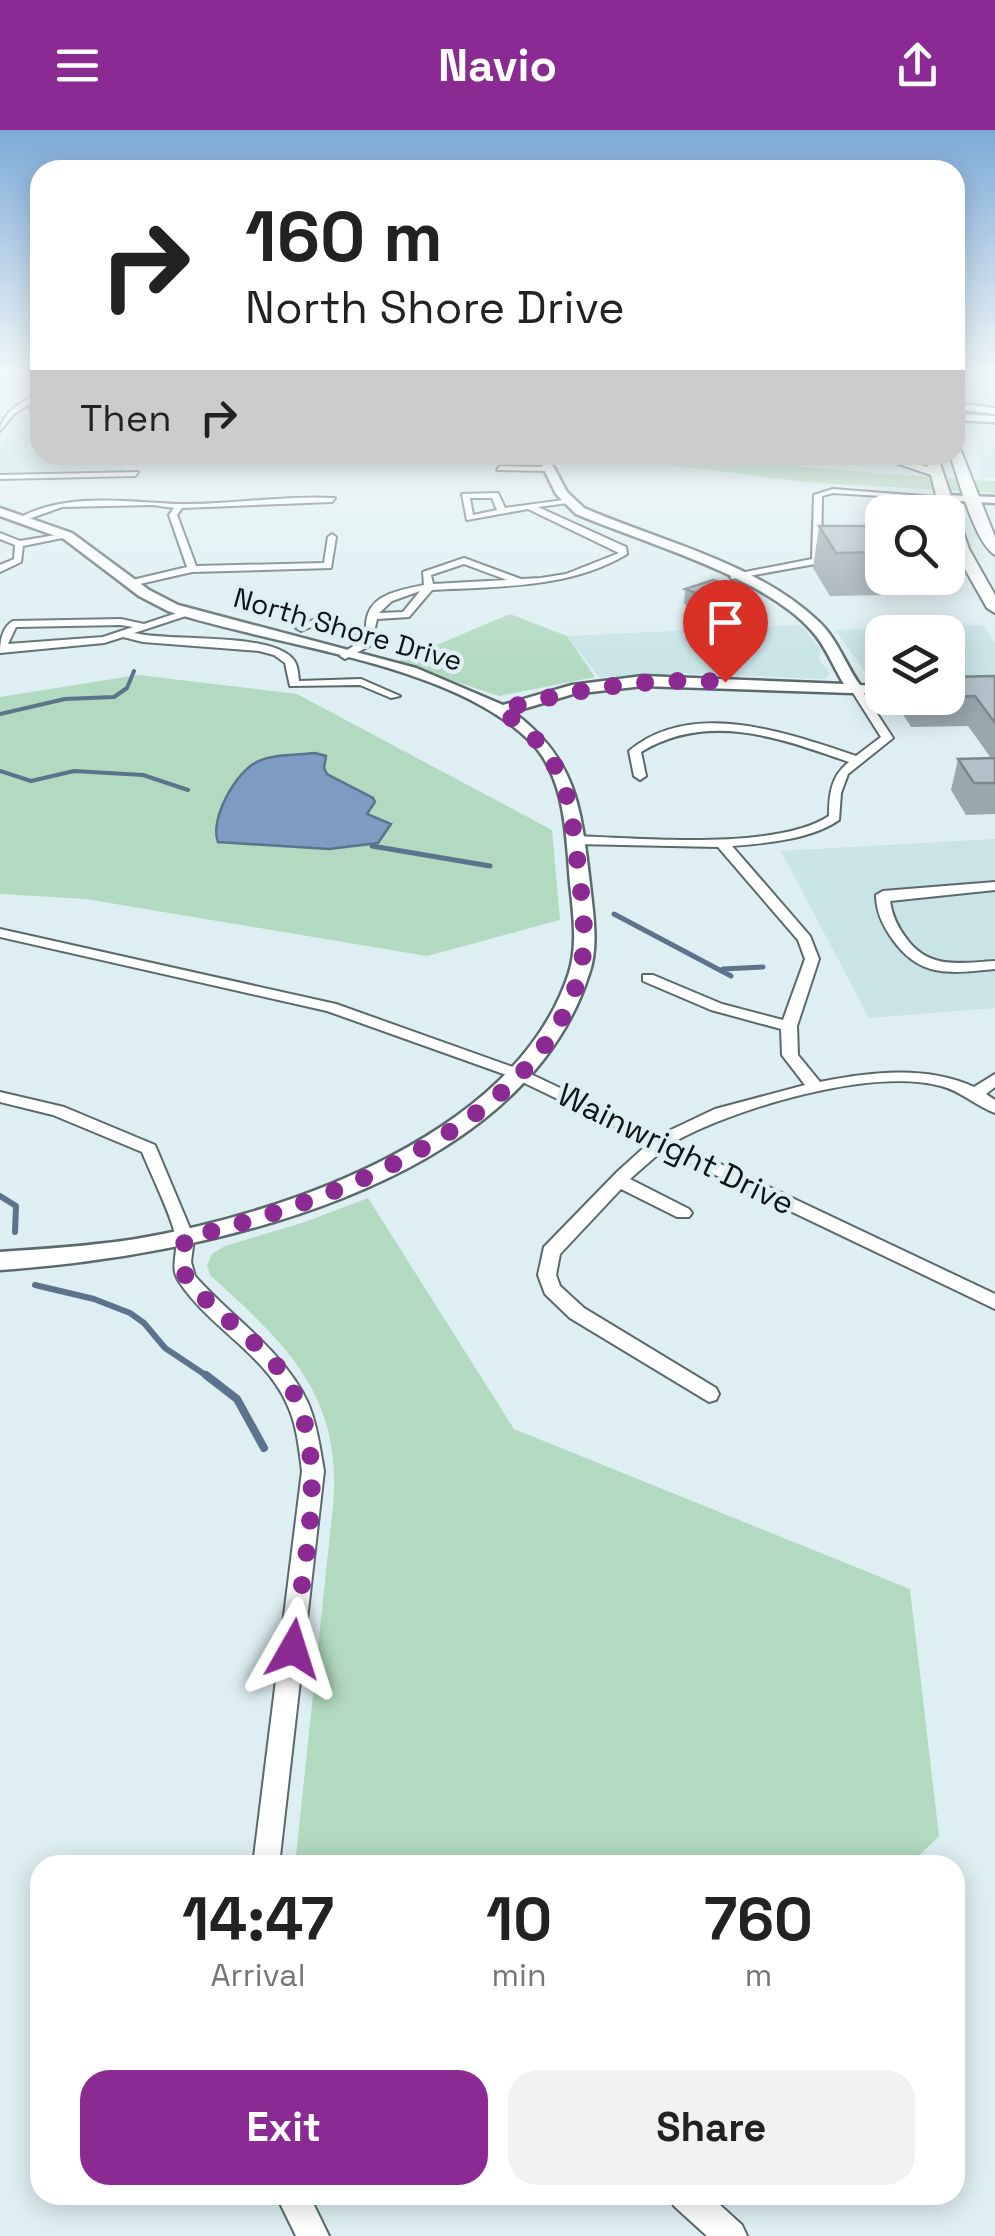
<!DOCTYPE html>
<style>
:root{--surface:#fff;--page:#f2f2f2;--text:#222;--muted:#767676;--accent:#8b2a92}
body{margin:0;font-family:"Space Grotesk",sans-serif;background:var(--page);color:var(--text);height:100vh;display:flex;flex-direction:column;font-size:38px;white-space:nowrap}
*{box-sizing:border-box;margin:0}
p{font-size:32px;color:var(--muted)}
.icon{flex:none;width:55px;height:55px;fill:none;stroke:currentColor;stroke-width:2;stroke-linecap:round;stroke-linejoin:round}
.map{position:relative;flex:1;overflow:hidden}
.panel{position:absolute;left:30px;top:1725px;width:935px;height:350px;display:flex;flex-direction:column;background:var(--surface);border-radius:30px;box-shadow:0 5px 25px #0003}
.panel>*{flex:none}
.guide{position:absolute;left:30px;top:30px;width:935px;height:305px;border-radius:30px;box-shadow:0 5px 25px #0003;background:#fff;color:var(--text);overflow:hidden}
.buttons{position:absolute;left:865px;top:365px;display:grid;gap:20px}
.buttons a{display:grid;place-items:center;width:100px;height:100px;border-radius:20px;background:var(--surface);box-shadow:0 5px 25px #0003;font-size:50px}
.pin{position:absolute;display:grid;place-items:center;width:85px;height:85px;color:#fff;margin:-102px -42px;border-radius:50% 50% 50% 0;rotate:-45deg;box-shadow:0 0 10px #0007}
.pin .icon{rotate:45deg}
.me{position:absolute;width:110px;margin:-55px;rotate:6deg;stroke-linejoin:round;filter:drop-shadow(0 0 8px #0008)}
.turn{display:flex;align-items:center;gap:35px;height:210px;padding:0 50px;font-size:45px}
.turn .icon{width:130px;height:130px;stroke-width:2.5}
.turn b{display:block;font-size:70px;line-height:85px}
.then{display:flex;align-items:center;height:95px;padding:0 50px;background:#0003;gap:20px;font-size:38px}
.eta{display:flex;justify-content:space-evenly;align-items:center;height:170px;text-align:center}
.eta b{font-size:60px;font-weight:600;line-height:70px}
.primary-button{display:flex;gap:20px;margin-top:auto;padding:20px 50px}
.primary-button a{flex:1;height:115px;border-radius:30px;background:var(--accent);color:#fff;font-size:40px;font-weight:600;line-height:115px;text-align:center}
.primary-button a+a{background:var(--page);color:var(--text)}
header{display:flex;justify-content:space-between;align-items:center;height:130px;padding:0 50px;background:var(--accent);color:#fff;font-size:45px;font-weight:600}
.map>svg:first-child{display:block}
.built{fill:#c8e4e7}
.green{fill:#b1dac0}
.water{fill:#7c9cc1;stroke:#5b738d;stroke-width:2.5}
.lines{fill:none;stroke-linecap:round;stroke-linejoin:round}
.stream-far3{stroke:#5b738d;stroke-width:4}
.stream-far2{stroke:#5b738d;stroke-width:5}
.stream-far1{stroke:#5b738d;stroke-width:6}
.stream{stroke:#5b738d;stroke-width:8}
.street-casing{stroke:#5a6a6c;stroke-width:4}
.secondary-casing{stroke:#5a6a6c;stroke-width:5}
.primary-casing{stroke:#5a6a6c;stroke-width:4}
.street{fill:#fff;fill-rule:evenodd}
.secondary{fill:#fff;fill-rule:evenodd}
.primary{fill:#fff;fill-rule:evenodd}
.wall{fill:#9aa7ae}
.shaded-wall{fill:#7d888d}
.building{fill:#b3c2ca;stroke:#7d888d;stroke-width:2.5}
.route{stroke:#8b2a92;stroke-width:18;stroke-dasharray:0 32.4}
.labels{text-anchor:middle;stroke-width:9;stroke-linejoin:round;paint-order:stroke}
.far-street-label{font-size:28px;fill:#0e1415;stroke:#ddeff2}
.street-label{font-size:32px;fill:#0e1415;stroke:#ddeff2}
</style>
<header><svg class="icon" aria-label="menu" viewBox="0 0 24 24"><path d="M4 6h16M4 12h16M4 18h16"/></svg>Navio<svg class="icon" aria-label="share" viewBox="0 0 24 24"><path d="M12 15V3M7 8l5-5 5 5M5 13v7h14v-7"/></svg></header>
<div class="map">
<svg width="995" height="2106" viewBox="0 0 995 2106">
<rect width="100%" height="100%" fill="#ddeff2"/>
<path class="built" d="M955,242H995V348H982L977,305L964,291L955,262Z
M23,285H40V325H129L122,342L0,344V317Z
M801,495L821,520L819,530L830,544L824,549L679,543L599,547L567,506Z
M983,495L995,513V546L948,548V502H882V549H876L865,542L835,500Z
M995,709V878L869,888L781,721Z"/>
<path class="green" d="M590,325C725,325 860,345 995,351V363L805,352Z
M510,484L567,506L595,547L499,566L396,532Z
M138,545L297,564L552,700L560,790L427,826L86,769L0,764V567Z
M368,1068L514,1299L910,1459L939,1706L910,1735H295L333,1376C343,1265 286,1214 210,1145L207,1135L212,1124L225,1116L305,1092Z"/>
<path class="water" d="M315,623L326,626L324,638L327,644L373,668L375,672L367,684L391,694L378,713L329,719L218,712C209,690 236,640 259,631C275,624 297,625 315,623Z"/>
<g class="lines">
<path class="stream-far3" d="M0,584L65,569L114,567L127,558L134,541
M0,641L31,651L74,641L143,645L188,660"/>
<path class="stream-far2" d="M372,716L490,736
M614,784L731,846
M723,839L763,837"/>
<path class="stream-far1" d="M0,1066L16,1076L15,1102
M35,1155L94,1169L130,1183L144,1193L165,1218L210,1248"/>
<path class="stream" d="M206,1245L237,1269L264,1318"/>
<g class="street-casing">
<path id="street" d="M40,263V268L15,283L0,301C2,281 24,271 40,263Z
M500,336L547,337L551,339L547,341L497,340Z
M138,342L135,346L0,349V345Z
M833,359L948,368L944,370L833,363L822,366L821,427L882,429V435L821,433L732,449L730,447L735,444L812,429L814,365Z
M498,363L505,378L571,369L568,373L538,377L626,417L627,424C569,459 498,456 432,460L409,487L377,489L371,515L345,529L340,526L341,524L358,513L313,496L301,501L296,498L313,490L363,508C367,500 365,492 368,484C375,463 405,459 424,455L423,442L464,428L521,449L541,448L566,444L619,423L528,379L467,390L462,364ZM470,368H492L497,380L473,385ZM464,434L507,450L433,454L431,445ZM420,461L403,482L379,483L392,471Z
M335,368L332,372L182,378L177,385L196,436L324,433L328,407L332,404L336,407L331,438L192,442L131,456L126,453L128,451L187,437L169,385L174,378L153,375L62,377L23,391L19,388C66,362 127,372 179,374C231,375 283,365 335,368Z
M0,403L20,411L68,403L72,406L23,416L21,432L0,442V435L14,429L15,415L0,409Z
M974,434L971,439L948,441V435Z
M186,480L191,483L189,485L134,503C171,512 267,502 292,528C298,534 298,542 299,551L361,549L400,566L391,568L360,555L290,556L285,533L274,525L259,521L143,512L123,507L104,513L0,523C0,512 2,497 13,491L121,489L144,494ZM121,495L133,497L103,507L8,514L16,497Z
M855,555L859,556L893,608L848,644L841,663L839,690C810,710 766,713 732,716L810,806L819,829L797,896L798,925L820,952C870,942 926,935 974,957L995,944V957L986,964L995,970V983C976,976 961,961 941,956C872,937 735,978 674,1012L995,1164V1179L663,1020L630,1049L689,1079L692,1083L689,1087H677L621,1059L560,1124L556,1145L560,1156L584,1178L716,1258L719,1264L716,1270L709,1272L570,1188L545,1164L538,1145L544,1117L617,1042L649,1013L512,947L327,881L0,807V799L336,874L524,941L660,1005L715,979L805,955L782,925L781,899L711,880L643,851V845H653L722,874L783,890L805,829L798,810L718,717L575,714L569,710L575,706C639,708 776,721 829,686C829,664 831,646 849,632C780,608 708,581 641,622L646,646L640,650L634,646L629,621C692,568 787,603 856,626L881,607L850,558Z
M995,752V760L890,771C892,785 897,796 906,808C929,840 960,833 995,831V839C952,843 921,849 893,810C883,796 876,782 876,765L883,761Z
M0,962L64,977L155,1015L194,1108L191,1132L195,1146C232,1188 284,1221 308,1273C317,1295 320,1318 324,1341L279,1735H253L302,1341C299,1318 297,1295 287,1274C265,1224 210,1198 180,1153C169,1138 178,1125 176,1109C174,1091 150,1042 142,1022L53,985L0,972Z
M276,2065H309L329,2106H296Z
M669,2065H709L742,2095L747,2106H707L674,2076Z"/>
</g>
<g class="secondary-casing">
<path id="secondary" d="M955,284L995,286V292L955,290Z
M537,325H547L567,362L584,378C660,411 757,433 818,491C837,508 845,534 860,555L882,556V564L643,556L573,564L513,582C577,630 581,678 590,754C593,783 599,816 589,844C520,1060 196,1127 0,1140V1122C45,1119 91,1116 136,1109C288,1083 516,1005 569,843C578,815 573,782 570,753C566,705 566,646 529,610C447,531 276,517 168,481L139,466L64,409L0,386V378L72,403L149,460L178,475L416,538L503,575L572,555L643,546L844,554C833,537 826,516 812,501C764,446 644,413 576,384L556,364Z
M944,365L995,367V373L940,370Z"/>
</g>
<g class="primary-casing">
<path id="primary" d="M955,273L995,278V284L955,279Z
M955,317L961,321L995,407V425C974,412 959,350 950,325H955Z
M925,325H937L969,419L995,465V483L987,478C971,448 948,417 948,382H940L931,345L893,332L899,328L928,337Z"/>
</g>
<use href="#street" class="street"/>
<use href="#secondary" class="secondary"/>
<use href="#primary" class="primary"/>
</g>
<path class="wall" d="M40,261V307H35L29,278Z
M819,396L882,407V448H890L887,465L830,466L813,438Z
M685,459L754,464L752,478L724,489L684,474Z
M995,546V684L966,685L951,660L958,629L991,628L968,596L911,597L898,577L900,568H948Z"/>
<path class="shaded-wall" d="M754,464L752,478L724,489L726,474Z"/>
<path class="building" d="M39,261L40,277L29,278Z
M819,396H874L882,407V422L836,423Z
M713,450L754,464L726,474L685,459Z
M995,546V593L975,566L948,567V547Z
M995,628V653H974L958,629Z"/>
<linearGradient id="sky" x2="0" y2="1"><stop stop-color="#7daad8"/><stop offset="0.45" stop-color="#f0f8f9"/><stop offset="1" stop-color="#f0f8f9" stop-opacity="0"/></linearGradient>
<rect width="995" height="537" fill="url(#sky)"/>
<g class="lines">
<path class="route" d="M293,1519C303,1425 340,1305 270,1228C243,1200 210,1178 186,1148L182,1132L185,1108C321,1076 541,995 580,842C588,807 582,771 578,736C569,662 565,624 500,580C576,559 646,547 725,552"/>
</g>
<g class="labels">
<g class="far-street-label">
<text transform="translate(348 499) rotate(16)" y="10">North Shore Drive</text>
</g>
<g class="street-label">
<text transform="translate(676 1019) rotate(26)" y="11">Wainwright Drive</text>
</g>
</g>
</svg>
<div class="buttons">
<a><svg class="icon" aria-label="search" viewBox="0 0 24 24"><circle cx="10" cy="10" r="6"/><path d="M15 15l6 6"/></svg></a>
<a><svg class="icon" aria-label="layers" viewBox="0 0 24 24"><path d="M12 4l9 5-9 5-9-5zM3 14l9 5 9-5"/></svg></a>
</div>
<div class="pin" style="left:725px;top:552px;background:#d93025"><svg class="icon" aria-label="arrive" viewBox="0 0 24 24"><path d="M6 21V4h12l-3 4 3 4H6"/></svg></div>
<svg class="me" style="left:293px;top:1519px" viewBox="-20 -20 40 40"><path d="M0-17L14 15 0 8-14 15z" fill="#8b2a92" stroke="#fff" stroke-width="4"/></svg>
<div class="guide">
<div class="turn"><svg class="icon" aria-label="right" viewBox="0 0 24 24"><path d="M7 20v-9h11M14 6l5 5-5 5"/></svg><div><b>160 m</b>North Shore Drive</div></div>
<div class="then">Then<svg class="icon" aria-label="right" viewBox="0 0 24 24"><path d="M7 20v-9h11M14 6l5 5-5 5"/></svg></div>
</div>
<section class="panel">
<div class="eta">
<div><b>14:47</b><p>Arrival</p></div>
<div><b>10</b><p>min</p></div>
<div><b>760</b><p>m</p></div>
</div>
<div class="primary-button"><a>Exit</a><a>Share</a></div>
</section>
</div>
